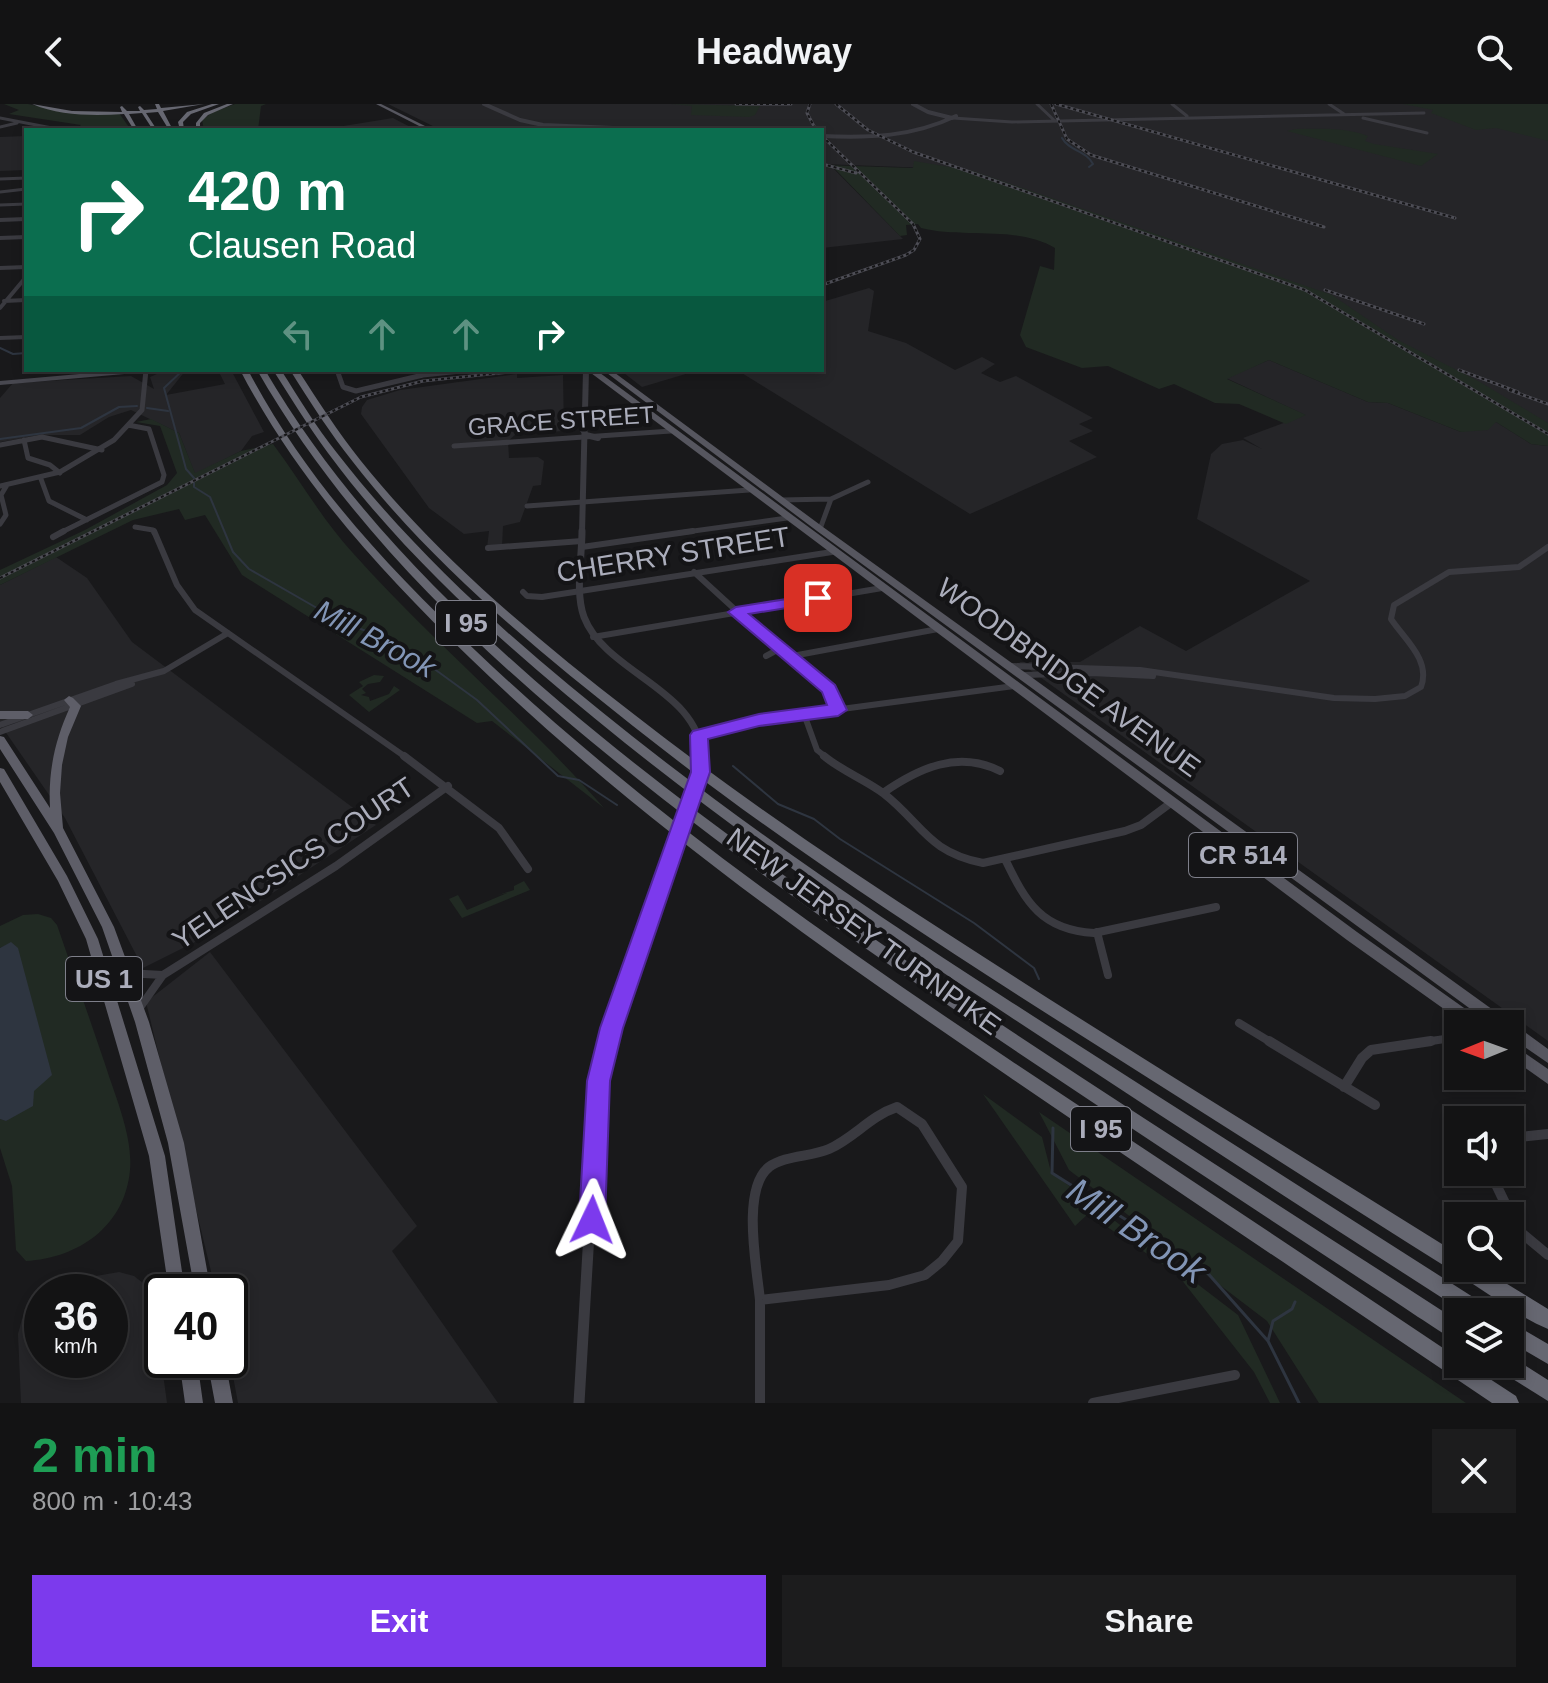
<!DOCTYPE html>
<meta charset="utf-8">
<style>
:root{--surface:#131314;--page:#1c1c1d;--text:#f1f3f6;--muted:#9d9ea0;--line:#323234;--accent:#7c3aed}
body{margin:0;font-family:Arial,sans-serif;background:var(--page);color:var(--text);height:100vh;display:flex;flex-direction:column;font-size:30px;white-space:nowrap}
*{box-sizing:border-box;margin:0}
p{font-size:26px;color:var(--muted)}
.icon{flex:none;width:44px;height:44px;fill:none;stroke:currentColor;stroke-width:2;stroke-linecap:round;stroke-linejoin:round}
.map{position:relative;height:1299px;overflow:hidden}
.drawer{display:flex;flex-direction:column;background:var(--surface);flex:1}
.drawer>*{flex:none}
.guide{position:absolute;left:24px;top:24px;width:800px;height:244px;border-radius:0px;box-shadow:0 4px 12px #0003,0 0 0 2px var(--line);background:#0b6e4f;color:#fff;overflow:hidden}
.needle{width:52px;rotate:269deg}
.tools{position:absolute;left:1444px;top:906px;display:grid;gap:16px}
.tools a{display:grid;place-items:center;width:80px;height:80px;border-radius:0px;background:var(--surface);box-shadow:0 4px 12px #0003,0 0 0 2px var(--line);font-size:40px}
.speed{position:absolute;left:24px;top:1170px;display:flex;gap:16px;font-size:40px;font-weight:700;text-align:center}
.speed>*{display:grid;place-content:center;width:104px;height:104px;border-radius:50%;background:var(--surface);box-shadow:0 4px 12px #0003,0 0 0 2px var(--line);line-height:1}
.speed small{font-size:20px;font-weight:400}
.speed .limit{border:4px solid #111;border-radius:12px;background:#fff;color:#111}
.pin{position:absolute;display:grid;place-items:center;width:68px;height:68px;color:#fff;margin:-34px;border-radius:16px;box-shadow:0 4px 12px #0006}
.me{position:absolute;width:88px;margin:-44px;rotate:2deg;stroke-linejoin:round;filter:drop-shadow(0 0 6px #0008)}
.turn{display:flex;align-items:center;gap:28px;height:168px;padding:0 32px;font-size:36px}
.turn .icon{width:104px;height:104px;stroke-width:2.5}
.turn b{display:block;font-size:56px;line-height:68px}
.lanes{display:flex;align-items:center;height:76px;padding:0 32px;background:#0003;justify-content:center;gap:40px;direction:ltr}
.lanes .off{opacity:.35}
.round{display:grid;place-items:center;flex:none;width:84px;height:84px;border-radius:0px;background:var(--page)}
.summary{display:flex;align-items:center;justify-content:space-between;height:136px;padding:0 32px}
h1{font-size:48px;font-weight:800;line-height:60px;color:#1e9e55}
.cta{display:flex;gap:16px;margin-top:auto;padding:16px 32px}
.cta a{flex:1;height:92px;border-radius:0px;background:var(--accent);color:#fff;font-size:32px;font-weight:800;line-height:92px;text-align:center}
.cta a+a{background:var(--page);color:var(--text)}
header{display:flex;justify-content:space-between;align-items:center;height:104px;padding:0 32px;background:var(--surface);font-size:36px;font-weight:800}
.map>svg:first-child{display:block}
.built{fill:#252528}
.green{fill:#212a23}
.water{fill:#2e3540}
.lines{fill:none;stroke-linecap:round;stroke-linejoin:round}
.stream-far1{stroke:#2e3540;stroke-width:2}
.stream{stroke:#2e3540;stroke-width:3}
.minor-far5{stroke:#3a3a40;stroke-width:3}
.minor-far4{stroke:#3a3a40;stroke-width:4}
.minor-far3{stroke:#3a3a40;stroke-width:5}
.minor-far2{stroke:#3a3a40;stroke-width:6}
.minor-far1{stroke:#3a3a40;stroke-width:8}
.minor{stroke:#3a3a40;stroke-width:10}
.tertiary-far4{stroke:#3a3a40;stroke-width:4}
.tertiary-far3{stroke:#3a3a40;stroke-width:6}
.tertiary-far2{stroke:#3a3a40;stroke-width:7}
.tertiary-far1{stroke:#3a3a40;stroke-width:9}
.tertiary{stroke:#3a3a40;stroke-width:11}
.secondary{fill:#484850;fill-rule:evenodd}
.primary{fill:#56565f;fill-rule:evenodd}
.trunk{fill:#5e5e68;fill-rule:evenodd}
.motorway{fill:#666771;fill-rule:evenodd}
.rail-casing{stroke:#4d4d55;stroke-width:3}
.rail{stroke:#141416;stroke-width:2;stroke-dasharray:3;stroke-linecap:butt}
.route{fill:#7c3aed;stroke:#51269a;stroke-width:2}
.labels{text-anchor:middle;stroke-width:8;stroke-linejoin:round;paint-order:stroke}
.far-street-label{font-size:24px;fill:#abadbb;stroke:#141416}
.shield{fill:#141416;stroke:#7e7f8a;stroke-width:2}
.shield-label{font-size:26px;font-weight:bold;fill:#abadbb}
.street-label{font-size:28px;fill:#abadbb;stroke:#141416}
.water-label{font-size:30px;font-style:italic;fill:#8295b6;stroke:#141416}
.near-water-label{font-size:36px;font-style:italic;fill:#8295b6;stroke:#141416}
</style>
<header><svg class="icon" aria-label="back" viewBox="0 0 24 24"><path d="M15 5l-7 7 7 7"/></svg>Headway<svg class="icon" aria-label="search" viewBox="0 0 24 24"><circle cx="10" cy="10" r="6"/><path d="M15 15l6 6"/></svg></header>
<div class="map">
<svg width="1548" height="1299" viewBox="0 0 1548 1299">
<rect width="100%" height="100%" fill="#19191b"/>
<path class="built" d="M388,0H1548V335L955,65L822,60V26H441Z
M393,14L416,26H319Z
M26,32V66L0,67V33Z
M832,63L903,135L822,144V64Z
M869,184L874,187L868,227L906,239L955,266L982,253L995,260L981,269L1000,278L1016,272L1093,314L1079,320L1093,327L1069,337L1097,353L970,410L737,266H822V198Z
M1269,256L1368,298L1388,299L1461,328L1496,318L1531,340L1548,342V937L1019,558H1080L1140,522L1186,547L1310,477L1197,415L1211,350L1222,340L1243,336L1262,345L1243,334L1305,311L1226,274Z
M166,266H186L166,291L225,280L218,266H231L264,328L252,332L241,347L195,370L179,329L131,306L109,313L80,331H40L0,338V294L13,279L131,272L154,285L150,273Z
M620,266H699L642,283Z
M517,270V274L563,271L564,327L516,330L508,337L509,354L538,353L544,357L541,381L533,382L520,418L503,422L502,443L487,444L489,427L464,430L429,404L361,310L362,303L367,296L400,286Z
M56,453L87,474L132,538L376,721L209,831L143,864L65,714L0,620V481Z
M210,848L417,1122L392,1147L498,1299H238L230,1256V1188H216L146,898Z
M119,1168L134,1172L143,1179L153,1196L167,1299H21L18,1230L22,1215L42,1198V1256H110V1188H62L96,1172Z"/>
<path class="green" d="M4,0H28L66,8L119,9L131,26H75L81,21L9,10L19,6Z
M235,0H266L261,2L258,26H204L202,16L213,8Z
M671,0L760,2L755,11L749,13L691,11L692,2Z
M1403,0H1548V37L1496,24L1476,26L1431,9L1433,6Z
M1296,25C1321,25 1344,23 1368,32L1365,37L1374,40L1438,50L1421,62L1287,27Z
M914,57L973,67L1332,191L1398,236L1480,278L1548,319V342L1531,340L1496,318L1488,326L1461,328L1388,299L1368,298L1269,256L1227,275L1306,311L1286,320L1239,300L1215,299L1174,280L1159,285L1108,262L1082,264L1026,243L1020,231L1040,162L1054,166L1055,144C1017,121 964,135 921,124L918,120L906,121L907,131L900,132L834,64L822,65V61L913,64Z
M151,315L179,329L195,369L241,347L273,340C299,375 322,415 352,448C432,538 525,614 604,704L492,617L477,619L242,471L205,411L185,416L179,405L133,416L0,481V466L85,426L167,381L177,369L160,322L136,318Z
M374,571L384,572L380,578L368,580L362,585L366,589L361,591L369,593L370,597L389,590L394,582L400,586L369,608L349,591L363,582L359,578Z
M524,777L530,786L462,814L449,795L458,791L467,806L507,789L498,791L514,786V782Z
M38,810L51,814L57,821C73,867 89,913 105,960C115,992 133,1032 130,1066C125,1122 79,1154 26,1157L16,1146L12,1082L0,1044V1015L7,1017L11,839L0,844V822L23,811Z
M983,990L1042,1033L1051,1068L1238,1211L1280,1299H1270L1254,1268L1177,1170L1088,1110L1075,1122Z
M1039,1008L1466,1299H1319L1267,1217L1069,1066Z"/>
<path class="water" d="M11,838L18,844L52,971L34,987L33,1002L6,1017L0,1015V844Z"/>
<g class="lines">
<path class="stream-far1" d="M1062,34C1069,47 1087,47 1093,60L1089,63
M0,244L13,250L26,249
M183,266L164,284L186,365L194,374
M147,304L168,307
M0,335L81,324L119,303L137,302
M194,379V383L210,393L233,448L249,465L343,519L384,533L411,548L477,596L558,672L579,676L617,701
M733,662L778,700L814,715L840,735L974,819L1034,864L1039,875"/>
<path class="stream" d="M1053,1024L1052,1069L1204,1165L1268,1237L1299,1299
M1268,1237L1273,1217L1292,1205L1295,1198"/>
<path class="minor-far5" d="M1037,0L1055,17
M1172,0L1187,12
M1329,0L1344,10
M0,14L52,24
M953,14L1012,18L1424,9
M1363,14L1427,29
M0,23L17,19
M0,75L26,74
M0,88L26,85
M0,101L26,100"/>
<path class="minor-far4" d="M0,116L26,115
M0,134L26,133
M0,164L26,163
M4,197L26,196
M0,204L26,173
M0,234L26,233"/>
<path class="minor-far3" d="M337,266L343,283L356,287L423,271L470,266
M24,336L28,354L50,361L60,369
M0,341L42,333L102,346
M454,342L671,327
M41,375L49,397L87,416
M0,382L60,368L114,336L142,306L146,266
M781,396L831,395L868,378
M527,402L749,386
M0,420L6,411L1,391L7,381
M135,423L153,426L154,429
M820,425L831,395
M60,429L162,378L164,371L149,325L128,321
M679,429L787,414"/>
<path class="minor-far2" d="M154,427L177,481L195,506L407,654
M53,433L64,427
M582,443L693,427
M488,444L582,437
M694,468L787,553L829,585L838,606
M523,488L527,492L542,493L832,448
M593,533L882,484
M766,552L779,545
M787,553L938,525
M1012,562L1140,566L1334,594L1375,595L1405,592L1421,583C1431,556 1405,536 1391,515L1394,501L1449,468L1519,463L1548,443
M1025,571L1092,569L1153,572
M804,610L817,646L827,654
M0,621L116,580L164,567L228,529
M0,628L132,580
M699,631L759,616L1014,582"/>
<path class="minor-far1" d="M404,652L499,724L528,765
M824,652C842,667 864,675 883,689C922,719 927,748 983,759L1125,727L1141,721L1172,698
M883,689C919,664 958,646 1000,667
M1005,755C1026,799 1042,826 1094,829L1216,803
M1097,828L1108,871
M125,869L163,871L139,905
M163,871L336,762L448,682
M1239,919L1272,939
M1418,939L1458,933"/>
<path class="minor" d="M1269,937L1375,1001
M1344,983L1362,954L1371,946L1431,937
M897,1003L922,1020L962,1083L958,1137L942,1157L925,1171L889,1181L760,1196C757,1165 741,1085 769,1063C785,1051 811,1053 829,1045C854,1034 870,1012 897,1003Z
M1510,1034L1548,1030
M1490,1068L1518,1126L1548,1151
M760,1196V1299
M1093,1299L1235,1271"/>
<path class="tertiary-far4" d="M484,0L520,16L543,21L661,26
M913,0L928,8L952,14
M822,32C870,34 912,33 956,12"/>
<path class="tertiary-far3" d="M583,326L586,331L598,334
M582,429L586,266"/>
<path class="tertiary-far2" d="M582,427C582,453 575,489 584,513C606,570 701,586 702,654"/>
<path class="tertiary-far1" d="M607,939L700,668L702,652"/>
<path class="tertiary" d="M579,1299L598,977L608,937"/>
<path class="secondary" d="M125,266H150L147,268L0,281V277Z"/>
<path class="primary" d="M376,0H381L433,26H427Z
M587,266H596L1357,828L1481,916L1483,920H1465L1347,836Z
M603,266H611L823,423L1507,916L1509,919L1515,921L1548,945V959L1510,933V920H1491L817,427Z
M1510,939L1548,965V980L1510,953Z"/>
<path class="trunk" d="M69,592L73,594L81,602L68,633L62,661L60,689L63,724L114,823L149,918L184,1039L211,1188H195L168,1039L135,918L102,823L54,729L0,645V632L4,633L50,704C48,667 55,636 70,603L64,596Z
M0,607H28L33,611L28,615H0Z
M0,664L4,665L67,772L98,835L165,1052L185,1188H169L149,1052L86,835L58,777L0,678Z
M179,1256H197L203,1299H185Z
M207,1256H225L233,1299H215Z"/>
<path class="motorway" d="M32,0L72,7L122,8L120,3L122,2L127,7H140L138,3L140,2L144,6L157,5L155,0H159L161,4L204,0L163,7L173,26H169L158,8L146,9L157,26H153L142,9L129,10L138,26H134L124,10C94,12 60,12 32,0Z
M212,0H219L191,10L183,18L184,26H180L178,18L187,8Z
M227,0H233L208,11L200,19V26H196V19L204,9Z
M240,266H248C306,376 386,462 476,547C639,702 823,831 1010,956C1159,1055 1309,1154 1458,1254V1260H1467L1516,1292L1519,1299H1492C1331,1190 1169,1082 1008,972C820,844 633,712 470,554C380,467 298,377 240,266Z
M257,266H265C341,396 447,502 561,599C667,689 780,770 895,849C1080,975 1270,1095 1458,1217V1237C1444,1231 1431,1221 1418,1213C1399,1200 1379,1187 1359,1174C1294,1131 1228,1088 1163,1045C994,933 823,820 663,695C508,574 356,439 257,266Z
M273,266H281C299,294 316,323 337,349C421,457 525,548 632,632C751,726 877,812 1005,894C1165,997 1326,1099 1487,1202L1490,1208H1464C1307,1107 1150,1005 994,902C867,819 743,733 625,639C518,553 410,460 328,349C308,322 291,294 273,266Z
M290,266H298C318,297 338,328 361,357C438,453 534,533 631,608C732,687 837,759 945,828C1114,938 1287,1043 1458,1150V1164H1481L1548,1205V1225C1517,1212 1488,1189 1459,1171C1379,1121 1297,1068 1216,1017C1018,891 817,768 633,622C533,543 432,460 353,358C330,329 310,298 290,266Z
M1510,1218L1548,1240V1260L1510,1238Z
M1510,1252L1548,1276V1297L1500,1267L1498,1260H1510Z"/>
<g class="rail-casing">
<path id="rail" d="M736,0H791
M810,0L807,9L816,26
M836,0L868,26L913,48L1305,186L1548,330
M1051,0L1067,35L1091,51L1324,123
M1056,0L1455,114
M822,32L913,120L920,135L914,146L906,151L822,181
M822,60L856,69
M1325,186L1424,220
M1459,266L1518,288
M1509,286L1548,300
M0,474L361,293L423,277L529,266"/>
</g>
<use href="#rail" class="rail"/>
</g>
<path class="route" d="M818,490L824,491V498L749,510L835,581L847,606L838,612L759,622L708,635L710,668L623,924L610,977L605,1116L601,1125L592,1129L583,1125L579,1116L587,977L600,924L691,668L690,631L693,627L759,610L827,601L822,588L728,508L736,503Z"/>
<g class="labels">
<g class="far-street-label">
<text transform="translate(561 317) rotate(-4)" y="8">GRACE STREET</text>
</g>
<g class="shield">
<rect x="436" y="497" width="60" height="44" rx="6"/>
<rect x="1189" y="729" width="108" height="44" rx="6"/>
<rect x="66" y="853" width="76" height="44" rx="6"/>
<rect x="1071" y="1003" width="60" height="44" rx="6"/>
</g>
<g class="shield-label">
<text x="466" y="528">I 95</text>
<text x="1243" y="760">CR 514</text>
<text x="104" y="884">US 1</text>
<text x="1101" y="1034">I 95</text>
</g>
<g class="street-label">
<text transform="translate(673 450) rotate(-9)" y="10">CHERRY STREET</text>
<text transform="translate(1069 573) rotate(36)" y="10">WOODBRIDGE AVENUE</text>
<text transform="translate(293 759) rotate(-34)" y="10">YELENCSICS COURT</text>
<text transform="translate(864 827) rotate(36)" y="10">NEW JERSEY TURNPIKE</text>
</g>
<g class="water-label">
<text transform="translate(375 535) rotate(28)" y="10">Mill Brook</text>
</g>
<g class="near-water-label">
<text transform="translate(1137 1126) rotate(34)" y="13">Mill Brook</text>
</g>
</g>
</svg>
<div class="tools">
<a><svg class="needle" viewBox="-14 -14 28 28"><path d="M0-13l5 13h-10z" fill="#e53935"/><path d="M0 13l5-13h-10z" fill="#9d9ea0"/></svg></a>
<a><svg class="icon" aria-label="sound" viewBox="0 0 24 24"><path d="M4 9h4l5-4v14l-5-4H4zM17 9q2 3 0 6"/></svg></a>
<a><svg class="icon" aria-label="search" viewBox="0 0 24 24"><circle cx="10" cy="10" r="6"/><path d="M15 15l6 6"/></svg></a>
<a><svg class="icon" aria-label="layers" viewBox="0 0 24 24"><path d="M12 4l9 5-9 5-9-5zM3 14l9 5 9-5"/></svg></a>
</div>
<div class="speed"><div>36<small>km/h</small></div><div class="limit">40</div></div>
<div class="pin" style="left:818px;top:494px;background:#d93025"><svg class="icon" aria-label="arrive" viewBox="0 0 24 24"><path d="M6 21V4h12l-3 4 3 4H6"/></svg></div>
<svg class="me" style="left:592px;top:1116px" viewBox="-20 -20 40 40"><path d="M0-17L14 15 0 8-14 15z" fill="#7c3aed" stroke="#fff" stroke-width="4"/></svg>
<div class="guide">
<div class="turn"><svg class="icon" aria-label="right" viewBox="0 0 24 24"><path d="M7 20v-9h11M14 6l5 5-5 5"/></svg><div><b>420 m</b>Clausen Road</div></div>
<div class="lanes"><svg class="icon off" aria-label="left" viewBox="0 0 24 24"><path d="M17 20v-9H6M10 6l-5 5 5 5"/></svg><svg class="icon off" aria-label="ahead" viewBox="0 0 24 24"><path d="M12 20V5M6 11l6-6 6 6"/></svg><svg class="icon off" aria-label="ahead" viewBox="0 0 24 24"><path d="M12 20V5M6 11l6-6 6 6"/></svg><svg class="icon" aria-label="right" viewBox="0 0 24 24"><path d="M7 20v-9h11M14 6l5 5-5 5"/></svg></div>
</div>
</div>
<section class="drawer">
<div class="summary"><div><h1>2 min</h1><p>800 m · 10:43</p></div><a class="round"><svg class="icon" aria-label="close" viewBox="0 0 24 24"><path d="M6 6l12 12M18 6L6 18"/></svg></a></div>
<div class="cta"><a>Exit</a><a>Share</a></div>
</section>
